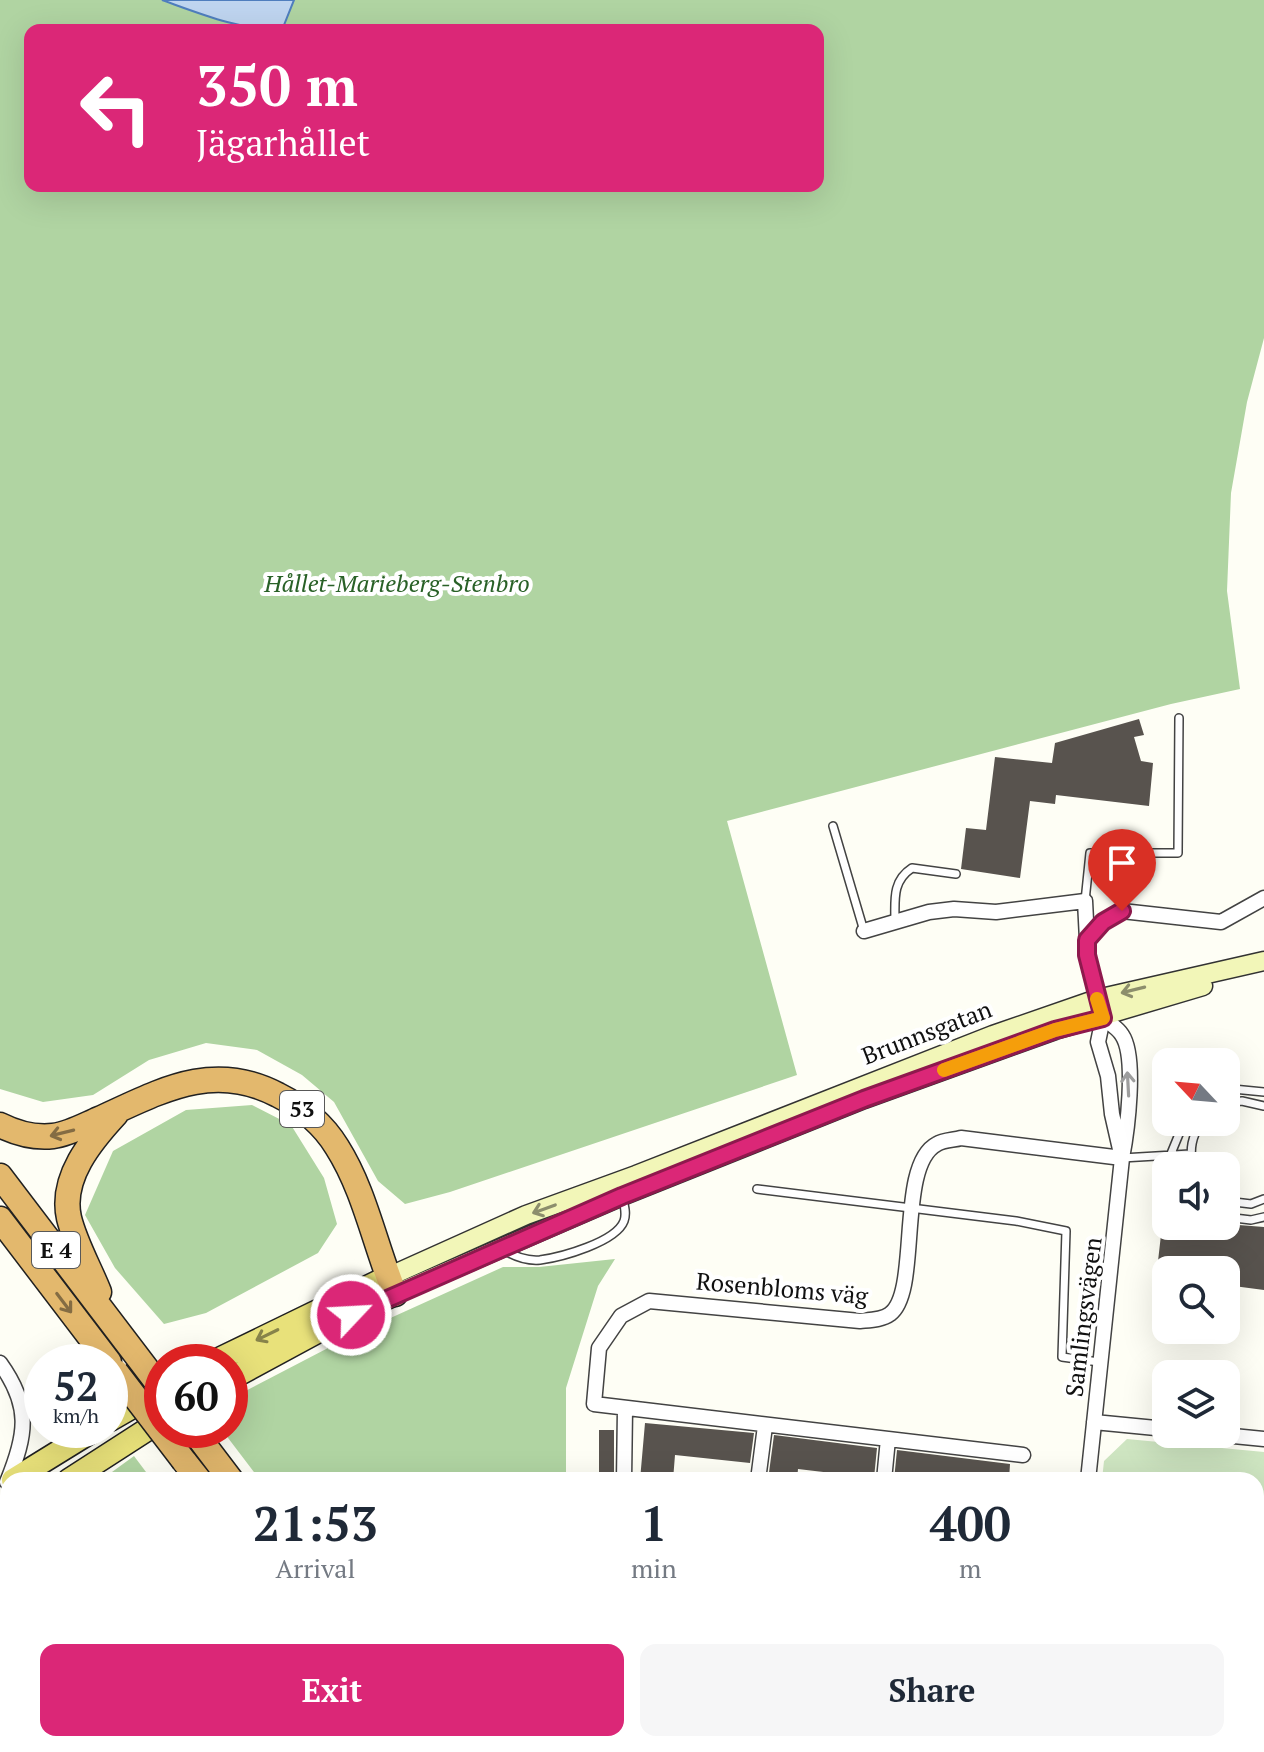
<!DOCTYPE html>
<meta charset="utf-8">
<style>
:root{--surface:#fff;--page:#f6f6f7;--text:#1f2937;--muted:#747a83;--accent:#db2777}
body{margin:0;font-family:"PT Serif",serif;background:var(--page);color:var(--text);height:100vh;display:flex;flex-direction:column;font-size:30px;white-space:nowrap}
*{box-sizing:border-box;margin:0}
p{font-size:26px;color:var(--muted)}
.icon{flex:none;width:44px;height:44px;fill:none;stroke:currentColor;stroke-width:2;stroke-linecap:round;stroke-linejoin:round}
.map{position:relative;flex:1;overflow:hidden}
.drawer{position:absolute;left:0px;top:1472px;width:1264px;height:280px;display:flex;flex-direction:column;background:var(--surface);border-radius:24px 24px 0 0;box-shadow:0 8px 32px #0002}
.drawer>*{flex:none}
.banner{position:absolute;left:24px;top:24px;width:800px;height:168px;border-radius:16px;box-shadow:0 8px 32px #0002;background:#db2777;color:#fff;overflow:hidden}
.needle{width:52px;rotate:296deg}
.controls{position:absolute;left:1152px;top:1048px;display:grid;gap:16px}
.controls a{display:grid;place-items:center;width:88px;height:88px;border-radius:16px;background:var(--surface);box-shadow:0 8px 32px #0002;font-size:40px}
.speed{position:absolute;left:24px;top:1344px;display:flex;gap:16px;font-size:40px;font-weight:700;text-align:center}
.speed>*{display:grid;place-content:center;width:104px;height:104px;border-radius:50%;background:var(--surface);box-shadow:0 8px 32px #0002;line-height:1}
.speed small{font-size:20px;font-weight:400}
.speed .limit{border:12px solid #d22;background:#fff;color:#111}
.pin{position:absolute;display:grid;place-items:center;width:68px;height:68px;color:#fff;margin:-82px -34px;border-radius:50% 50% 50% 0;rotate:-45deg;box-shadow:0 0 8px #0007}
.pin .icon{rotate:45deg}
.me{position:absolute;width:88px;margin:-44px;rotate:65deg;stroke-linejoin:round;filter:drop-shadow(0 0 6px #0008)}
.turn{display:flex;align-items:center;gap:28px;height:168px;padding:0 40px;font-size:36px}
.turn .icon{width:104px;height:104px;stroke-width:2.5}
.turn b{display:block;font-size:56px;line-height:68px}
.eta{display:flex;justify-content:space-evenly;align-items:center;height:136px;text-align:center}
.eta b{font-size:48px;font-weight:700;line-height:56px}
.cta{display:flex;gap:16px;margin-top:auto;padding:16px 40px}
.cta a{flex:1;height:92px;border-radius:16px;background:var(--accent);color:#fff;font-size:32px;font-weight:700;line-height:92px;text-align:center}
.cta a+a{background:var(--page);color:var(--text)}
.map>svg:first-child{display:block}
.green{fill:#cee5c1}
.forest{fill:#b0d4a2;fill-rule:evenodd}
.water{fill:#bfd5f0;stroke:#4f7ebe;stroke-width:2}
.building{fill:#58534e}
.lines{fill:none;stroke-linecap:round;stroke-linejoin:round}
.service-casing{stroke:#434343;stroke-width:10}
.minor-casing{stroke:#434343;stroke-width:17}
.secondary-casing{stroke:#323232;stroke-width:21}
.primary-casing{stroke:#212121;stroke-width:25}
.motorway-casing{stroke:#212121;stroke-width:27}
.service{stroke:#fff;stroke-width:7}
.minor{stroke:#fff;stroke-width:14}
.secondary{stroke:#f2f6b8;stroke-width:18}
.primary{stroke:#e8e17a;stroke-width:22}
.motorway{stroke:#e3b86d;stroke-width:24}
.motorway-bridge-casing{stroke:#212121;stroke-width:27;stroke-linecap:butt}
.motorway-bridge{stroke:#e3b86d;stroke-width:24}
.oneway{stroke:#8c8e6c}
.oneway2{stroke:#9f9f9f}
.oneway3{stroke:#846c43}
.oneway4{stroke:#87834a}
.route-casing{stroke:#8e194d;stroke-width:20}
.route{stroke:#db2777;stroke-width:14}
.slow{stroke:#f59e0b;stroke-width:14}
.labels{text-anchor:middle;stroke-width:8;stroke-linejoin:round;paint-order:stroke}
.shield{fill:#fff;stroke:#585858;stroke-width:2}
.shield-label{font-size:22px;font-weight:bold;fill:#101010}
.park-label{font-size:24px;font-style:italic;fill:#296127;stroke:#fff}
.street-label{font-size:24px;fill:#101010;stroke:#fff}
</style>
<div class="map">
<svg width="1264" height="1752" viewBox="0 0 1264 1752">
<rect width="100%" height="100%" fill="#fefef5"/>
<path class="green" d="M1127,1439L1264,1452V1752H1073L1074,1744H1256V1480H1102L1104,1461Z"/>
<path class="forest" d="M0,0H1264V338L1247,402L1231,493L1227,591L1240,689L1171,704L727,821L797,1075L450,1192L405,1204L378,1181L334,1102L302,1075L257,1050L206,1043L149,1060L93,1095L43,1102L0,1089ZM30,30H818V186H30Z
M252,1105L291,1125L324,1178L337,1224L318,1253L206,1313L164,1324L115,1268L85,1215L113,1151L186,1110Z
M615,1259L598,1286L566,1388V1480H260L222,1430H230V1399L353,1335L503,1267H539Z
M134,1456L152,1480H101Z
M8,1546V1725L0,1723V1551Z
M119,1744H367L374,1752H102Z
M460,1744H561V1747L592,1744H711L710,1752H466Z"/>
<path class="water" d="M162,0H294L282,30C240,30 201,14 162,0Z"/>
<path class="building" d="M1139,719L1144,735L1134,737L1141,761L1153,763L1149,806L1056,795L1055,804L1030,801L1020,878L961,869L966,828L986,830L995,757L1052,763L1055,743Z
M1226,1224L1264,1227V1290L1226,1285V1270H1157L1162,1226H1226Z
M645,1423L754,1433L750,1463L675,1455L673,1480H640Z
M599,1430H614V1480H599Z
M774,1435L877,1448L874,1478L798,1469L797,1480H768Z
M897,1450L1010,1464L1009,1480H894Z"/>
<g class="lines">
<g class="service-casing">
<path id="service" d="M833,826L864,931
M1085,901L1090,853H1178L1179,718
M895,922C895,900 892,881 912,868L956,874
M1226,1091L1233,1089L1264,1092
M1226,1103L1242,1101L1264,1106
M1122,1158L1190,1154
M1175,1166L1170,1156L1184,1122
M1193,1166C1189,1149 1192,1137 1201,1122
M757,1189L1016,1221L1066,1231L1062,1357L1099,1362
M1226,1201L1251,1204L1264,1199
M1226,1217L1251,1220L1264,1217
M504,1250C515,1257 527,1261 540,1260C562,1257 616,1242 624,1221C627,1213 624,1204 622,1196
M1256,1693H1264"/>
</g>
<g class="minor-casing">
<path id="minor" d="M864,931L929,912L954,909L996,912L1085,901L1087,940
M1097,999L1087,955V940L1103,922L1122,911L1221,922L1264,898
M0,1363C31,1406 27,1434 7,1482
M1094,1422L1166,1429
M1213,1434L1264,1439
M1023,1455L594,1404L599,1348L621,1316L649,1301L860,1321C870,1320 882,1320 890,1314C921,1292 896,1165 937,1144C943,1140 954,1140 961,1138L1122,1158
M624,1480L625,1409
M758,1480L765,1426
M884,1480L888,1439
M1088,1480L1122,1158C1127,1132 1137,1057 1122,1035C1118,1028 1109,1023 1103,1018L1098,1042L1108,1076L1112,1114L1122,1158
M1014,1744L1060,1749L1061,1744"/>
</g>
<g class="secondary-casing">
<path id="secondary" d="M388,1277L526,1215L636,1175L993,1035L1097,999L1264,961
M395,1294L622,1196L864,1099L1055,1030L1203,986"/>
</g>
<g class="primary-casing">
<path id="primary" d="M213,1362L388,1277
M230,1379L328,1326L395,1294
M110,1420L162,1390
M13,1480L94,1430
M69,1480L162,1420
M0,1527L8,1521"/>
</g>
<g class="motorway-casing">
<path id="motorway" d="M0,1125C16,1133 35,1138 53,1136C69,1134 85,1125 99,1119C159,1092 212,1060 278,1095C302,1107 323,1124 337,1147C365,1191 375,1246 395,1294
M0,1176L162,1389
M0,1219L109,1362
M99,1292C90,1269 75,1243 69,1218C60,1178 91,1141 116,1114
M193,1430L231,1480
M184,1461L199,1480
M401,1744L407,1752
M432,1744L438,1752
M51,1752L79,1744"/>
</g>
<use href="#service" class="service"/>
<use href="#minor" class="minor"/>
<use href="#secondary" class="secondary"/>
<use href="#primary" class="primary"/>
<use href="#motorway" class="motorway"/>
<g class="motorway-bridge-casing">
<path id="motorway-bridge" d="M116,1372L184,1461"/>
</g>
<use href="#motorway-bridge" class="motorway-bridge"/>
</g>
<defs><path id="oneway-shaft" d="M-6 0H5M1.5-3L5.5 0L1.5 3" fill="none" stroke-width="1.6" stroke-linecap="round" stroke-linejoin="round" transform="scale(2)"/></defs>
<g class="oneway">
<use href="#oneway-shaft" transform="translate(1133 990) rotate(166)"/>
<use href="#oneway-shaft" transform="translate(544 1209) rotate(160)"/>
</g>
<use class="oneway2" href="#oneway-shaft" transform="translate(1128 1084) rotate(-93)"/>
<g class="oneway3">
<use href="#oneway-shaft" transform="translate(62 1133) rotate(166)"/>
<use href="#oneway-shaft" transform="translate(64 1303) rotate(53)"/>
</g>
<use class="oneway4" href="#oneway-shaft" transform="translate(267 1335) rotate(154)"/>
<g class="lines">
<g class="route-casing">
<path id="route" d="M351,1315L622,1196L864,1099L1055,1030L1103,1018L1087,955V940L1103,922L1122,911"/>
</g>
<use href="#route" class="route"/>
<path class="slow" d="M944,1070L1055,1030L1103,1018L1097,999"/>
</g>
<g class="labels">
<g class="shield">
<rect x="280" y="1091" width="44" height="36" rx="6"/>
<rect x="32" y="1232" width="48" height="36" rx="6"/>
</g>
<g class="shield-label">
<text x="302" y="1117">53</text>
<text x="56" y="1258">E 4</text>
</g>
<g class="park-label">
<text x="397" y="592">Hållet-Marieberg-Stenbro</text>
</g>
<g class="street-label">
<text transform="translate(927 1033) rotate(-21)" y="8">Brunnsgatan</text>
<text transform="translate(782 1289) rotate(5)" y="8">Rosenbloms väg</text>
<text transform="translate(1084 1317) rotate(-83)" y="8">Samlingsvägen</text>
</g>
</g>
</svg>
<div class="controls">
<a><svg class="needle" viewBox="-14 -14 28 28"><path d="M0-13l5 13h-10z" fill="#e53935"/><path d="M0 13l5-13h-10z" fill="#747a83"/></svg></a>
<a><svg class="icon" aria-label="sound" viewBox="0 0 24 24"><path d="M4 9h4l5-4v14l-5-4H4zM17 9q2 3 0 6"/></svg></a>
<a><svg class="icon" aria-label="search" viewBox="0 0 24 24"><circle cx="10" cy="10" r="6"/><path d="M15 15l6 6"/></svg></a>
<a><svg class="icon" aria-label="layers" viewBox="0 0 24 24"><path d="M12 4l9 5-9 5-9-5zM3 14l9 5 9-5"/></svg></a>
</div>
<div class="speed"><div>52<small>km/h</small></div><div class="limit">60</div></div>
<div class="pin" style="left:1122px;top:911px;background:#d93025"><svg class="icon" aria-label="arrive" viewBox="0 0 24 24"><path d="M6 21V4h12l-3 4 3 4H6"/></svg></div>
<svg class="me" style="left:351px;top:1315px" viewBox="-20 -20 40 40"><circle r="17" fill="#db2777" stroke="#fff" stroke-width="3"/><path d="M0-11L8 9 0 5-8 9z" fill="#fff"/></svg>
<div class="banner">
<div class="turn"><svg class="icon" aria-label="left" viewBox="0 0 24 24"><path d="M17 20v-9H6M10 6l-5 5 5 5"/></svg><div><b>350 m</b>Jägarhållet</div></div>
</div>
<section class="drawer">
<div class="eta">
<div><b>21:53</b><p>Arrival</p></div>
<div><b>1</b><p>min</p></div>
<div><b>400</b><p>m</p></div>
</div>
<div class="cta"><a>Exit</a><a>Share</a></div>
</section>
</div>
